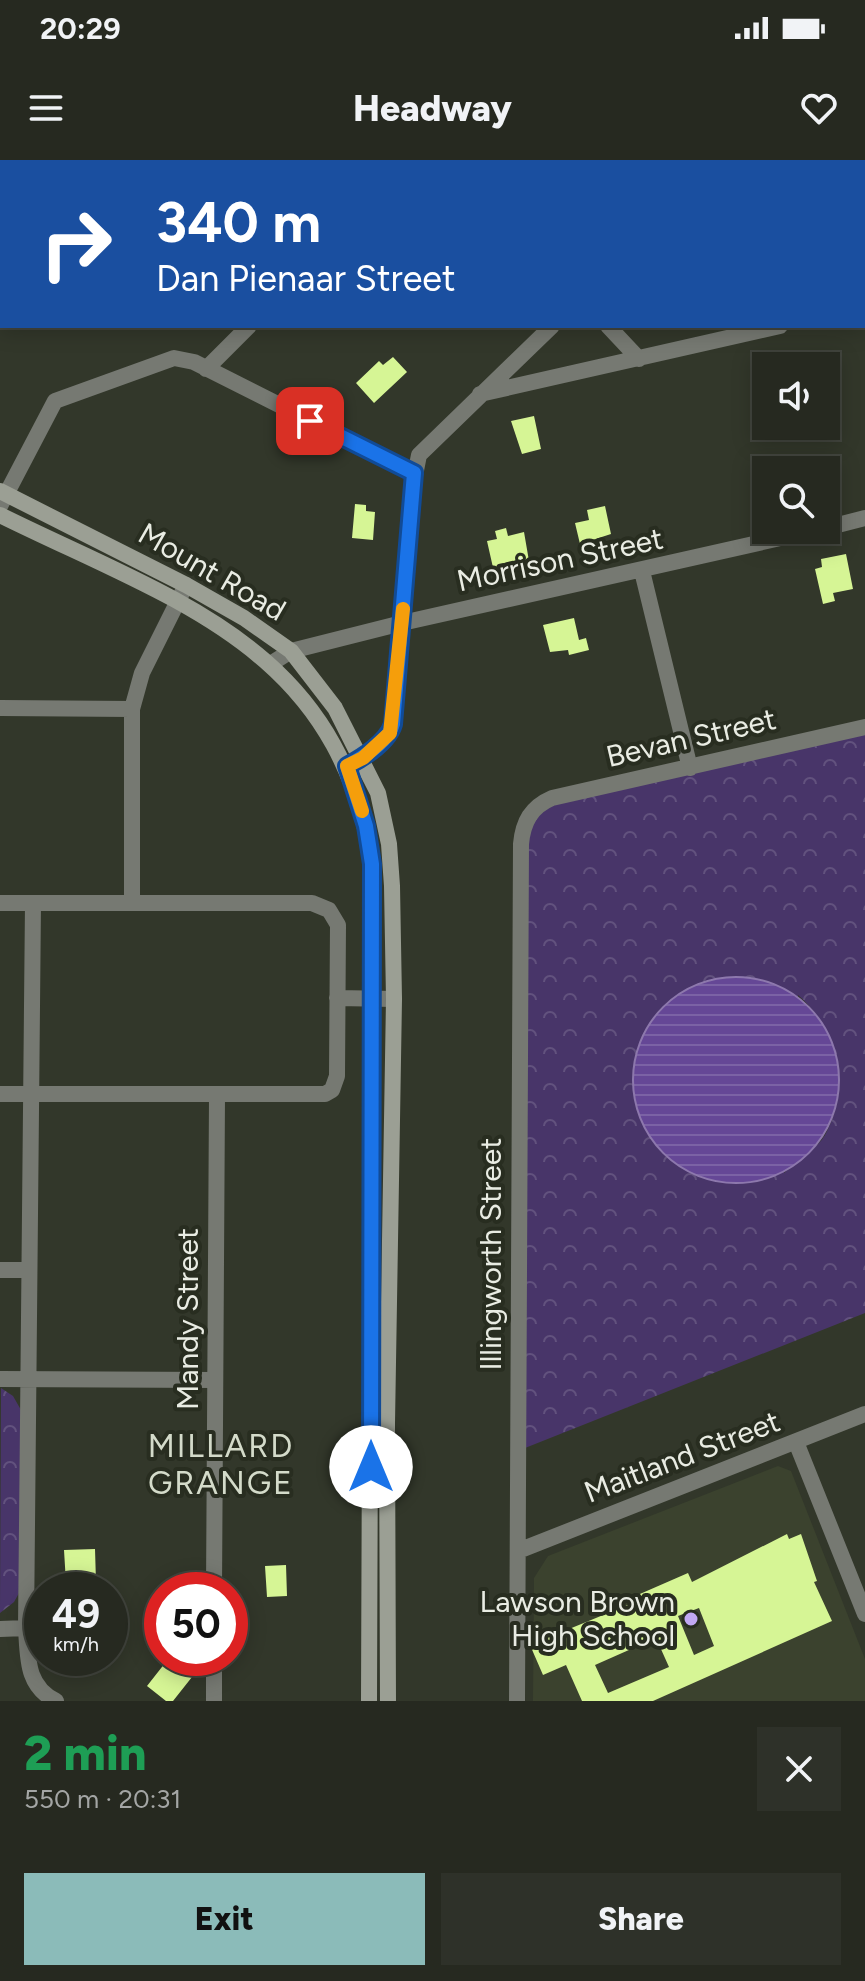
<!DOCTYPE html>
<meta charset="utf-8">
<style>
:root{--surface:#262920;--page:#2e3129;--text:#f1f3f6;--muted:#a4a6a5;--line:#42453e;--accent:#8bbbb9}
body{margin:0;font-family:Figtree,sans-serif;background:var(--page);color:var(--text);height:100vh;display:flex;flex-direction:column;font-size:30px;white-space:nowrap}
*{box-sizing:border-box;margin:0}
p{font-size:26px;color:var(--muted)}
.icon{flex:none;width:44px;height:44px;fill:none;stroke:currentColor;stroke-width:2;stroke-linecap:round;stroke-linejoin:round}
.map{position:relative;height:1541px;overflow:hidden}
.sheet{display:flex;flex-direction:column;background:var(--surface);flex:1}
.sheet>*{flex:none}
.banner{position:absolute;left:0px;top:0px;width:866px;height:168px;box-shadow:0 4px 20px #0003,0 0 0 2px var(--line);background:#1a4fa0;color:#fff;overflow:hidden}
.tools{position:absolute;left:752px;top:192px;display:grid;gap:16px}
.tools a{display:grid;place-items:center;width:88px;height:88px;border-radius:0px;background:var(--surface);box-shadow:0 4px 20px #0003,0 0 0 2px var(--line);font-size:40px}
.speed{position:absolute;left:24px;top:1412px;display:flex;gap:16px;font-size:40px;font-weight:700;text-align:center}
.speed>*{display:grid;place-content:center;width:104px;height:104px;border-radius:50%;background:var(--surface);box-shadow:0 4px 20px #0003,0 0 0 2px var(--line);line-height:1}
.speed small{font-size:20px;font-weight:400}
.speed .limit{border:12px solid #d22;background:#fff;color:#111}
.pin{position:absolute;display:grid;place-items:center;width:68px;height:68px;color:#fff;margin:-34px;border-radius:16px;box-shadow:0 4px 12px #0006}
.me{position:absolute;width:88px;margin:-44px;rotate:0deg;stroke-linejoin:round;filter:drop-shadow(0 0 6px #0008)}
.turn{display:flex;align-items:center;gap:28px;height:168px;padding:0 24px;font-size:36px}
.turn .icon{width:104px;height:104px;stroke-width:2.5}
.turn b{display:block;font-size:56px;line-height:68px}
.round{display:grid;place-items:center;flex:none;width:84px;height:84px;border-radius:0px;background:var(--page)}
.head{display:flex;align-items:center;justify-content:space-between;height:136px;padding:0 24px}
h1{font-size:48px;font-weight:800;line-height:60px;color:#1e9e55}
.cta{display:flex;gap:16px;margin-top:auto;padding:16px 24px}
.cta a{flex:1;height:92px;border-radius:0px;background:var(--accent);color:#111;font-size:32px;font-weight:800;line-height:92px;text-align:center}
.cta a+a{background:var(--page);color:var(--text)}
.status{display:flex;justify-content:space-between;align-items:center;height:56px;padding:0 40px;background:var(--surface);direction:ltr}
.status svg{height:22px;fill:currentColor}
header{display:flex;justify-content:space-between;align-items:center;height:104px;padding:0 24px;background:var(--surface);font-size:36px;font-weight:800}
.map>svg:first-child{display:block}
.built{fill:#3b422e}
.park{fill:url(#park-crowns);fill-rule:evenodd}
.water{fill:url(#water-rules);stroke:#8d78ad;stroke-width:2}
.building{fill:#d6f595;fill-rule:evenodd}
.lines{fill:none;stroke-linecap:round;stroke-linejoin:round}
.street{stroke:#767972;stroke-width:16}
.secondary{stroke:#9b9f94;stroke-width:16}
.route-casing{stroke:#114b97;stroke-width:20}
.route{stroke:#1a73e8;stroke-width:14}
.slow{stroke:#f59e0b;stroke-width:14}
.poi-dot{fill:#c1a8f3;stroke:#282d20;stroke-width:3}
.labels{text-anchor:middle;stroke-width:8;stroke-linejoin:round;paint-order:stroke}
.street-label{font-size:30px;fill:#e9ece3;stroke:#282d20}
.poi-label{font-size:30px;fill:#e9ece3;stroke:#282d20;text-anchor:end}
.neighbourhood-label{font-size:32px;letter-spacing:2px;fill:#d4dbca;stroke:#282d20}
</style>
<div class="status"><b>20:29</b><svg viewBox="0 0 49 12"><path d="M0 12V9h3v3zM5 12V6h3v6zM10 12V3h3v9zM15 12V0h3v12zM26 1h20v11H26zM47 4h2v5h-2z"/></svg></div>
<header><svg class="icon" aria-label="menu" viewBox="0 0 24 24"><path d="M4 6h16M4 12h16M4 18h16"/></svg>Headway<svg class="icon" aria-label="heart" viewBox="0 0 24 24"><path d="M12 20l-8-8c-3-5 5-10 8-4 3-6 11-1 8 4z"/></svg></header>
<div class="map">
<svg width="865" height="1541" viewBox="0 0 865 1541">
<defs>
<pattern id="park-crowns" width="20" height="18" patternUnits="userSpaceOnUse" patternTransform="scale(2)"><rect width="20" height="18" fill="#483569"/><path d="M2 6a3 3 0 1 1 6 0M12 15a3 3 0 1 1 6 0" fill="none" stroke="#62527e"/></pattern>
<pattern id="water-rules" width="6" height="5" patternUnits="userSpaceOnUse" patternTransform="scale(2)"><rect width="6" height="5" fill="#654796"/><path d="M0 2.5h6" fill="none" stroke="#7b62a5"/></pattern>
</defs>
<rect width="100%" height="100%" fill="#32372a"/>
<path class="built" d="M778,1306L791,1311L865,1499V1541H533L534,1418L548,1396Z"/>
<path class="park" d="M865,574V1153L525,1288L528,677L532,662L548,646ZM798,835C838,870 852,927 825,975C817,989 796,1002 784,1013Z
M1,1228L13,1236L21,1250L19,1433L14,1442L0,1453Z"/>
<path class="water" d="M633 920a103 103 0 1 1 206 0a103 103 0 1 1-206 0Z"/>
<path class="building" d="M393,197L407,212L374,243L356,223L379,201L383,205Z
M534,256L541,289L522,294L511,261Z
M355,344L366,345V351L375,352L373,380L352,378Z
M605,346L611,374L580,384L575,363L589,360L587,350Z
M506,368L508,376L524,372L529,401L494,412L487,381L497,379L495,371Z
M846,394L853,429L833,433L835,441L823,444L815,409L822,407L821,399Z
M574,458L579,480L586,478L589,490L569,495L568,490L550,492L543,465Z
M787,1374L789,1379L801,1374L817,1421L814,1422L832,1461L653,1541H582L566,1505L543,1515L530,1485L635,1442L633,1437L688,1413L692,1422ZM699,1448L714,1486L694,1495L678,1456ZM656,1478L669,1507L608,1533L595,1505Z
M95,1389L96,1422L66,1423L64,1390Z
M286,1405L287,1436L267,1437L265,1406Z
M169,1498L192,1517L173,1541H166L147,1526Z"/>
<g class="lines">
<path class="street" d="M248,0L249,2
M452,0L454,2
M425,2L427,0
M727,2L729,0
M864,147L865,146
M608,166L639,199
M206,209L249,166
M480,234L780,166
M0,346L55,241L174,198L194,202L414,313
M826,368L865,358
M642,411L690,608
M272,503L291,491L402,463L816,370
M0,548L132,549
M347,606C363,598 387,582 393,564L411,336L419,295L552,166
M0,743H312L329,750L338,765L337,916L332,930L325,934H0
M33,743L26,1468C28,1498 26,1526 56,1541
M132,743V549L142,513L186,425
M337,838L394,839
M0,1110H28
M0,1219L215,1220
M796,1282L865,1454
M518,1391L865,1254
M214,1430L217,937
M0,1469L26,1468
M214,1541V1498
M517,1541L521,684C523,662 531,647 552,638L865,567"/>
<path class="secondary" d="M0,331L186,425L244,458L291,491L335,548L378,633L389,684L392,726L394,839L387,1263L388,1541
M0,355C174,441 339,486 372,704L369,1541"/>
</g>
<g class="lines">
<g class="route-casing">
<path id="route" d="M310,261L414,313L393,564C388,582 362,598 347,606L366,666L372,704L371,1307"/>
</g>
<use href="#route" class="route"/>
<path class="slow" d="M362,651L347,606L363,598L390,573L403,449"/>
</g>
<circle class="poi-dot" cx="691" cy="1459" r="8"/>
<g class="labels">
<g class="street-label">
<text transform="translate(560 400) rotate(-12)" y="10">Morrison Street</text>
<text transform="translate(212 412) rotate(30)" y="10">Mount Road</text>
<text transform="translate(691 578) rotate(-13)" y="10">Bevan Street</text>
<text transform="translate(491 1094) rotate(-90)" y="10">Illingworth Street</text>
<text transform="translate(188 1159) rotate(-90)" y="10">Mandy Street</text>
<text transform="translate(682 1297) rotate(-21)" y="10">Maitland Street</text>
</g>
<g class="poi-label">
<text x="675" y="1452">Lawson Brown<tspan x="675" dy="34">High School</tspan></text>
</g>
<g class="neighbourhood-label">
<text x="221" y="1297">MILLARD<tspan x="221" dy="37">GRANGE</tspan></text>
</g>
</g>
</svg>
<div class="tools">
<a><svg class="icon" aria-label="sound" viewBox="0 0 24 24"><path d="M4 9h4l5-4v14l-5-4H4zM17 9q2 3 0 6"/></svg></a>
<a><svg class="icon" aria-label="search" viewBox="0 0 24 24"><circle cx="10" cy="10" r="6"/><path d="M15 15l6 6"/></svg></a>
</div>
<div class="speed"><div>49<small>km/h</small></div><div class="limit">50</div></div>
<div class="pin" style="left:310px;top:261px;background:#d93025"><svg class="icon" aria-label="arrive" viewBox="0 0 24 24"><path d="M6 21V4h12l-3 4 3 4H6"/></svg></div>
<svg class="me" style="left:371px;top:1307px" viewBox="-20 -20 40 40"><circle r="19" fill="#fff"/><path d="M0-13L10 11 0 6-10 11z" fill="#1a73e8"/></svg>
<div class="banner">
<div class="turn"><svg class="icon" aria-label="right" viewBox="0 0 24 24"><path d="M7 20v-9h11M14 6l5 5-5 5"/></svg><div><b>340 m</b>Dan Pienaar Street</div></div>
</div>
</div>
<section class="sheet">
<div class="head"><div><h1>2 min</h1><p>550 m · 20:31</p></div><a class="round"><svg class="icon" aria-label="close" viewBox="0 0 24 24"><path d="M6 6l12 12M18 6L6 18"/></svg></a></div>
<div class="cta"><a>Exit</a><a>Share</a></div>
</section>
